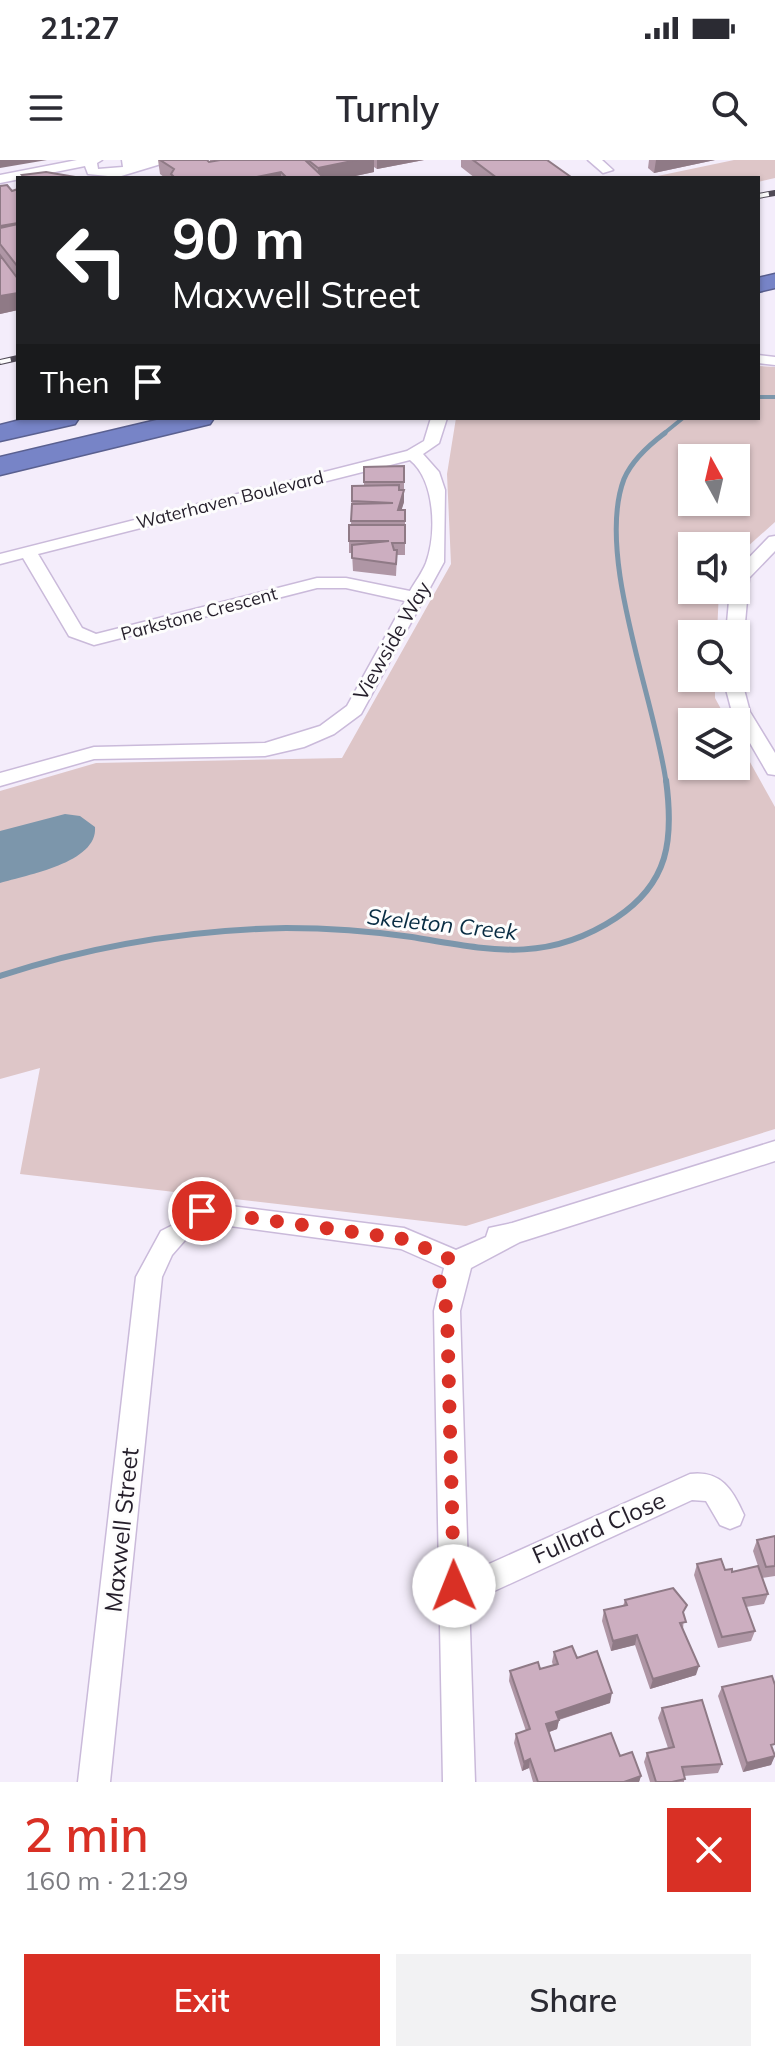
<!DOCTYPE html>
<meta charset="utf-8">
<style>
:root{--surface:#fff;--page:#f2f2f3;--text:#2b2b33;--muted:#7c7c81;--accent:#d93025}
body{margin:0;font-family:Mulish,sans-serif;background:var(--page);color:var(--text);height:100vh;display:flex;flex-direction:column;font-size:30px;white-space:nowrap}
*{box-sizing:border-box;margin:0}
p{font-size:26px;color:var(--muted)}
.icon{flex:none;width:44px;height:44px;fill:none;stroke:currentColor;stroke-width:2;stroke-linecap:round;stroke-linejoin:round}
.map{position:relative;height:1622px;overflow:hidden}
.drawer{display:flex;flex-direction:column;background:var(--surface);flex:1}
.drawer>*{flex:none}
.hud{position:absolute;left:16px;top:16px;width:744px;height:244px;border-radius:0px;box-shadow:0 2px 6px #0004;background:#202124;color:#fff;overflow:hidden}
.needle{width:52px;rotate:352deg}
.controls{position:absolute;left:678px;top:284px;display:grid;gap:16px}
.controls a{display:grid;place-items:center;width:72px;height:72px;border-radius:0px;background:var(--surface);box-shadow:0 2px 6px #0004;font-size:40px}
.pin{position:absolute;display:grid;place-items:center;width:68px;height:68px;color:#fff;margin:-34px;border:4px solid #fff;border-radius:50%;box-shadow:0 2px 8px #0007}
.me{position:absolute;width:88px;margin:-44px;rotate:359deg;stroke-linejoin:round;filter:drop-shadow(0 0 6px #0008)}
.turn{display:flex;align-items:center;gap:28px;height:168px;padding:0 24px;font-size:36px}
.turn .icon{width:104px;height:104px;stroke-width:2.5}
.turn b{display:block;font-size:56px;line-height:68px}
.then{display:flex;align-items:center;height:76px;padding:0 24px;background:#0003;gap:16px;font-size:30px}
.round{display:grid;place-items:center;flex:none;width:84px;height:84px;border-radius:0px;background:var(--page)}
.summary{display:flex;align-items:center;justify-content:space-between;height:136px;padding:0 24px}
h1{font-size:48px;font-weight:600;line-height:60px;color:var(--accent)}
.action{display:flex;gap:16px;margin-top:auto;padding:16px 24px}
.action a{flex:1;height:92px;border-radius:0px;background:var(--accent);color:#fff;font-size:32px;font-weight:600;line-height:92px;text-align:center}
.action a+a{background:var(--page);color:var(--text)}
.status{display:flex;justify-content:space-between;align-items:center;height:56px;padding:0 40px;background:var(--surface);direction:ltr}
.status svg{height:22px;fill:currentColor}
header{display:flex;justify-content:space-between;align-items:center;height:104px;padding:0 24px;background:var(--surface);font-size:36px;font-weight:600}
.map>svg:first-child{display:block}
.green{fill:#dec6c8;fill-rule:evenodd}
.water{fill:#7c96ab}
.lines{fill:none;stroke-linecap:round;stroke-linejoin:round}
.stream-far2{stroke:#7c96ab;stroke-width:4}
.stream-far1{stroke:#7c96ab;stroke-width:5}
.stream{stroke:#7c96ab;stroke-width:6}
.minor-casing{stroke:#cabada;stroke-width:3}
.motorway-casing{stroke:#5a6090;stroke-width:3}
.minor{fill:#fff;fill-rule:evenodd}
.motorway{fill:#7784c7;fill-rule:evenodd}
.rail-casing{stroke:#504a56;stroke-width:6}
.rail{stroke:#fdfdfd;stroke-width:4;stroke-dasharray:11;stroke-linecap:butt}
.wall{fill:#af96a5}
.shaded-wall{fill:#8f7a86}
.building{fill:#ccaec0;stroke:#8f7a86;stroke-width:2}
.route{stroke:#d93025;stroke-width:14;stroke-dasharray:0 25.2}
.labels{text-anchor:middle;stroke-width:6;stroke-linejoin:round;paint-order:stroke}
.far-street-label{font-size:18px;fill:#241e2a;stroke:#fdfdfd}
.street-label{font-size:20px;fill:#241e2a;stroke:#fdfdfd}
.water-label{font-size:22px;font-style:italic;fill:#082c43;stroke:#fdfdfd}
.near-street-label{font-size:24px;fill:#241e2a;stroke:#fdfdfd}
</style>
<div class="status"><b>21:27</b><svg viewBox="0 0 49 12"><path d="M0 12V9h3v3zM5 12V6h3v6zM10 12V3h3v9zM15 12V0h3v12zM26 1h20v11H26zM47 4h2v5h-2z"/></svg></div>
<header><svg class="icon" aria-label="menu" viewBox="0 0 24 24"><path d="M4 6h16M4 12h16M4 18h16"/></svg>Turnly<svg class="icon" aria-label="search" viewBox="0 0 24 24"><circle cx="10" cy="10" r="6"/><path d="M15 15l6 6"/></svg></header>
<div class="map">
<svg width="775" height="1622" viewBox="0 0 775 1622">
<rect width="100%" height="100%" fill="#f4edfb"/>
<path class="green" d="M734,0H775V18L758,22V18H648Z
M758,206L775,207V362L736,397V386H692V430H719L717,474H692V518H715V538L728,562H692V606H736V577L775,647V969L466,1066L20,1014L40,908L0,919V631L96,603L342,598L451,404L447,314L456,258H758ZM692,298H736V342H692Z"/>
<path class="water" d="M65,654L80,656L95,667C98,703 26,715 0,723V671Z"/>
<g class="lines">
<path class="stream-far2" d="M758,237H775
M662,275L683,258"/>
<path class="stream-far1" d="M665,273C649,285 632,300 624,319C595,395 655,540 666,622"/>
<path class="stream" d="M0,816C94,785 186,770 286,768C328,768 370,771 412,777C490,790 546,804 616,758C669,723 674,680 666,620"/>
<g class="minor-casing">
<path id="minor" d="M77,0H102L97,3L98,9L123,7L122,0H174L118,17L88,14L85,6L0,23V15Z
M588,0H602L613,10L603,13Z
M758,195L775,197V205L758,203Z
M431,258H447L439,283L423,294L439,312L445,330L444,402L361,554L334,574L304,587L265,596L94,599L0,626V613L94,587L265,583L320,566L347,546L405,441L346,428H317L94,485L69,476L23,398L0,404V394L407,291L424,281ZM410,300C435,320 437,373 426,403C422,413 415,422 410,431L346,418H317L96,474L82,468L38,394Z
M775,376V391L749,418L744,474L736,479V474H726L730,430H736V411L769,377Z
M736,513L741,518L750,552L775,593V615L768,614L732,552L723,518H736Z
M775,981V1001L520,1082L471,1108L460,1151L468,1410L480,1408L690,1314C721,1310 733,1330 744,1355L740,1365L730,1369L720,1365L706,1341L692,1340L492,1432L469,1438L475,1622H443L434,1151L444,1108L401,1089L230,1066L186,1079L172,1095L162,1117L110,1622H78L136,1117L161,1071L215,1044L404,1068L456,1090L486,1077L489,1068L512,1063Z"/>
</g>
<g class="motorway-casing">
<path id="motorway" d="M775,114V128L758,132V118Z
M28,258H79L75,264L0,281V265Z
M165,258H214L210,264L0,315V297Z"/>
</g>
<use href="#minor" class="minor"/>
<use href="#motorway" class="motorway"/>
<g class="rail-casing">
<path id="rail" d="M758,36L775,33
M0,202L18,198"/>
</g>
<use href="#rail" class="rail"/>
</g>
<path class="wall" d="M158,0H207L210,2V0H424L377,9L374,7V12L346,18H165L160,14Z
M461,0H547L570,18H475L461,7Z
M649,0H715L654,13L648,8Z
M0,26L12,31L18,29V150L0,154Z
M404,306V342L401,350H405V395H397L396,416L353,411L352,393H349V381L351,365L352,326L364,325V307Z
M775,1376V1416L762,1418L753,1391L757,1380Z
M697,1404L732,1412L768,1434L764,1444L746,1447L755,1471L751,1481L718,1488L694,1415Z
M625,1440L684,1455L683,1470L696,1515L650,1529L635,1485L611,1491L602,1461L604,1450L623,1446Z
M554,1492L577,1498L610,1543L559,1560L557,1569L549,1572L555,1591L620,1596L641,1616L639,1622H533L529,1608L522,1611L514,1583L516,1574L526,1571L509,1521L510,1511L540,1509L553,1505L552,1502Z
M722,1527L774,1592L771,1605L743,1612L718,1536Z
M662,1548L722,1604L718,1613L684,1616V1622H650L644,1602L647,1593L668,1588L658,1558Z"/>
<path class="shaded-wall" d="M0,0H47L0,8Z
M357,0H374V12L346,18H318V8Z
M377,0H424L377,9Z
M656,0H715L654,13Z
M281,12V18H256V17Z
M18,133V150L0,154V136Z
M404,330V342L398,362V350Z
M637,1475L635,1485L611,1491L613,1481Z
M699,1506L696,1515L650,1529L653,1519Z
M612,1533L610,1543L554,1561L556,1552Z
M559,1560L557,1569L544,1574L546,1564Z
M775,1596L771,1605L743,1612L747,1603Z
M530,1599L529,1608L522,1611L524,1602Z
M641,1616L639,1622H624Z"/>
<path class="building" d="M160,0H207L209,2L220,0H305L324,18H287L281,12L256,17L257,18H175L171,14L174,9Z
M308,0H357L318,8Z
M473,0H547L571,17L497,18Z
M46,12L75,17L76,18H25L22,15Z
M7,25L12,31L18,29V63L0,66V26Z
M18,64V107L0,84V68Z
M0,95L18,119V133L0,136Z
M404,306V322H364V307Z
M399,325V330H404L398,350H405V361H351L352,344L393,343L352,341V326Z
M349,365H405V383H392L394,390H397L396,404L352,398V385L389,381H349Z
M775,1376V1406L766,1407L757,1380Z
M721,1399L725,1410L732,1409V1412L758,1406L768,1434L743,1438L755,1471L722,1477L697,1404Z
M673,1428L687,1445L683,1452L686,1462L680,1463L699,1506L653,1519L637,1475L613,1481L604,1450L627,1445L625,1440Z
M572,1486L577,1498L597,1491L612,1533L556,1552L559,1560L546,1564L555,1591L611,1573L620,1596L632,1592L641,1616L624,1622H538L530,1599L524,1602L516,1574L530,1569L510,1511L538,1502L540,1509L558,1504L554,1492Z
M772,1516L775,1525V1584L771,1585L775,1596L747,1603L722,1527Z
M702,1540L722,1604L682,1607L685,1619L672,1622H656L647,1593L674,1587L662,1548Z"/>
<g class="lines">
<path class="route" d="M202,1051L404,1079L448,1098L439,1120L447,1151L454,1426"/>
</g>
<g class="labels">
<g class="far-street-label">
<text transform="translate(230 340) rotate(-14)" y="6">Waterhaven Boulevard</text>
<text transform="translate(199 454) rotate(-15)" y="6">Parkstone Crescent</text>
</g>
<g class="street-label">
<text transform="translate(392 481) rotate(-60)" y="7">Viewside Way</text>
</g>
<g class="water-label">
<text transform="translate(442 764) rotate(6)" y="8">Skeleton Creek</text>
</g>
<g class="near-street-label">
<text transform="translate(599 1368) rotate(-24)" y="8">Fullard Close</text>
<text transform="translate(122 1370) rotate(-84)" y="8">Maxwell Street</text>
</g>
</g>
</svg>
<div class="controls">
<a><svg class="needle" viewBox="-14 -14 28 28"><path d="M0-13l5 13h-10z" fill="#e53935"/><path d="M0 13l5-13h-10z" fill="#7c7c81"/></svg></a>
<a><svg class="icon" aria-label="sound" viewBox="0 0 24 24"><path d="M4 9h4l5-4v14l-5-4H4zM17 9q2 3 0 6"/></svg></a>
<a><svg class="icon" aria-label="search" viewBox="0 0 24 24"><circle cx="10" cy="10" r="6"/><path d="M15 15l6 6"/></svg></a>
<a><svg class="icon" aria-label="layers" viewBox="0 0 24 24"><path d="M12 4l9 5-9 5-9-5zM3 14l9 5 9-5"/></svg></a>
</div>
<div class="pin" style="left:202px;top:1051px;background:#d93025"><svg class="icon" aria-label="arrive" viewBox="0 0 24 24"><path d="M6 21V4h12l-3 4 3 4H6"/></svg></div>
<svg class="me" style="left:454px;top:1426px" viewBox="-20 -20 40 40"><circle r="19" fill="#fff"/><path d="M0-13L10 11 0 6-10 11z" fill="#d93025"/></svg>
<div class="hud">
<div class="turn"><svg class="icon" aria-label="left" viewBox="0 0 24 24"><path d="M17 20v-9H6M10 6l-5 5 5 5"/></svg><div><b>90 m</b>Maxwell Street</div></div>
<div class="then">Then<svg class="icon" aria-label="arrive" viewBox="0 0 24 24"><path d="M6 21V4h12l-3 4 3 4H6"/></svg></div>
</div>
</div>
<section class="drawer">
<div class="summary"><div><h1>2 min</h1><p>160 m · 21:29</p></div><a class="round" style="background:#d93025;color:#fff"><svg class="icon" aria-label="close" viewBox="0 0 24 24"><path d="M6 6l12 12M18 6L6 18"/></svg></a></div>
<div class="action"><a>Exit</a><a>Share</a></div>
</section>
